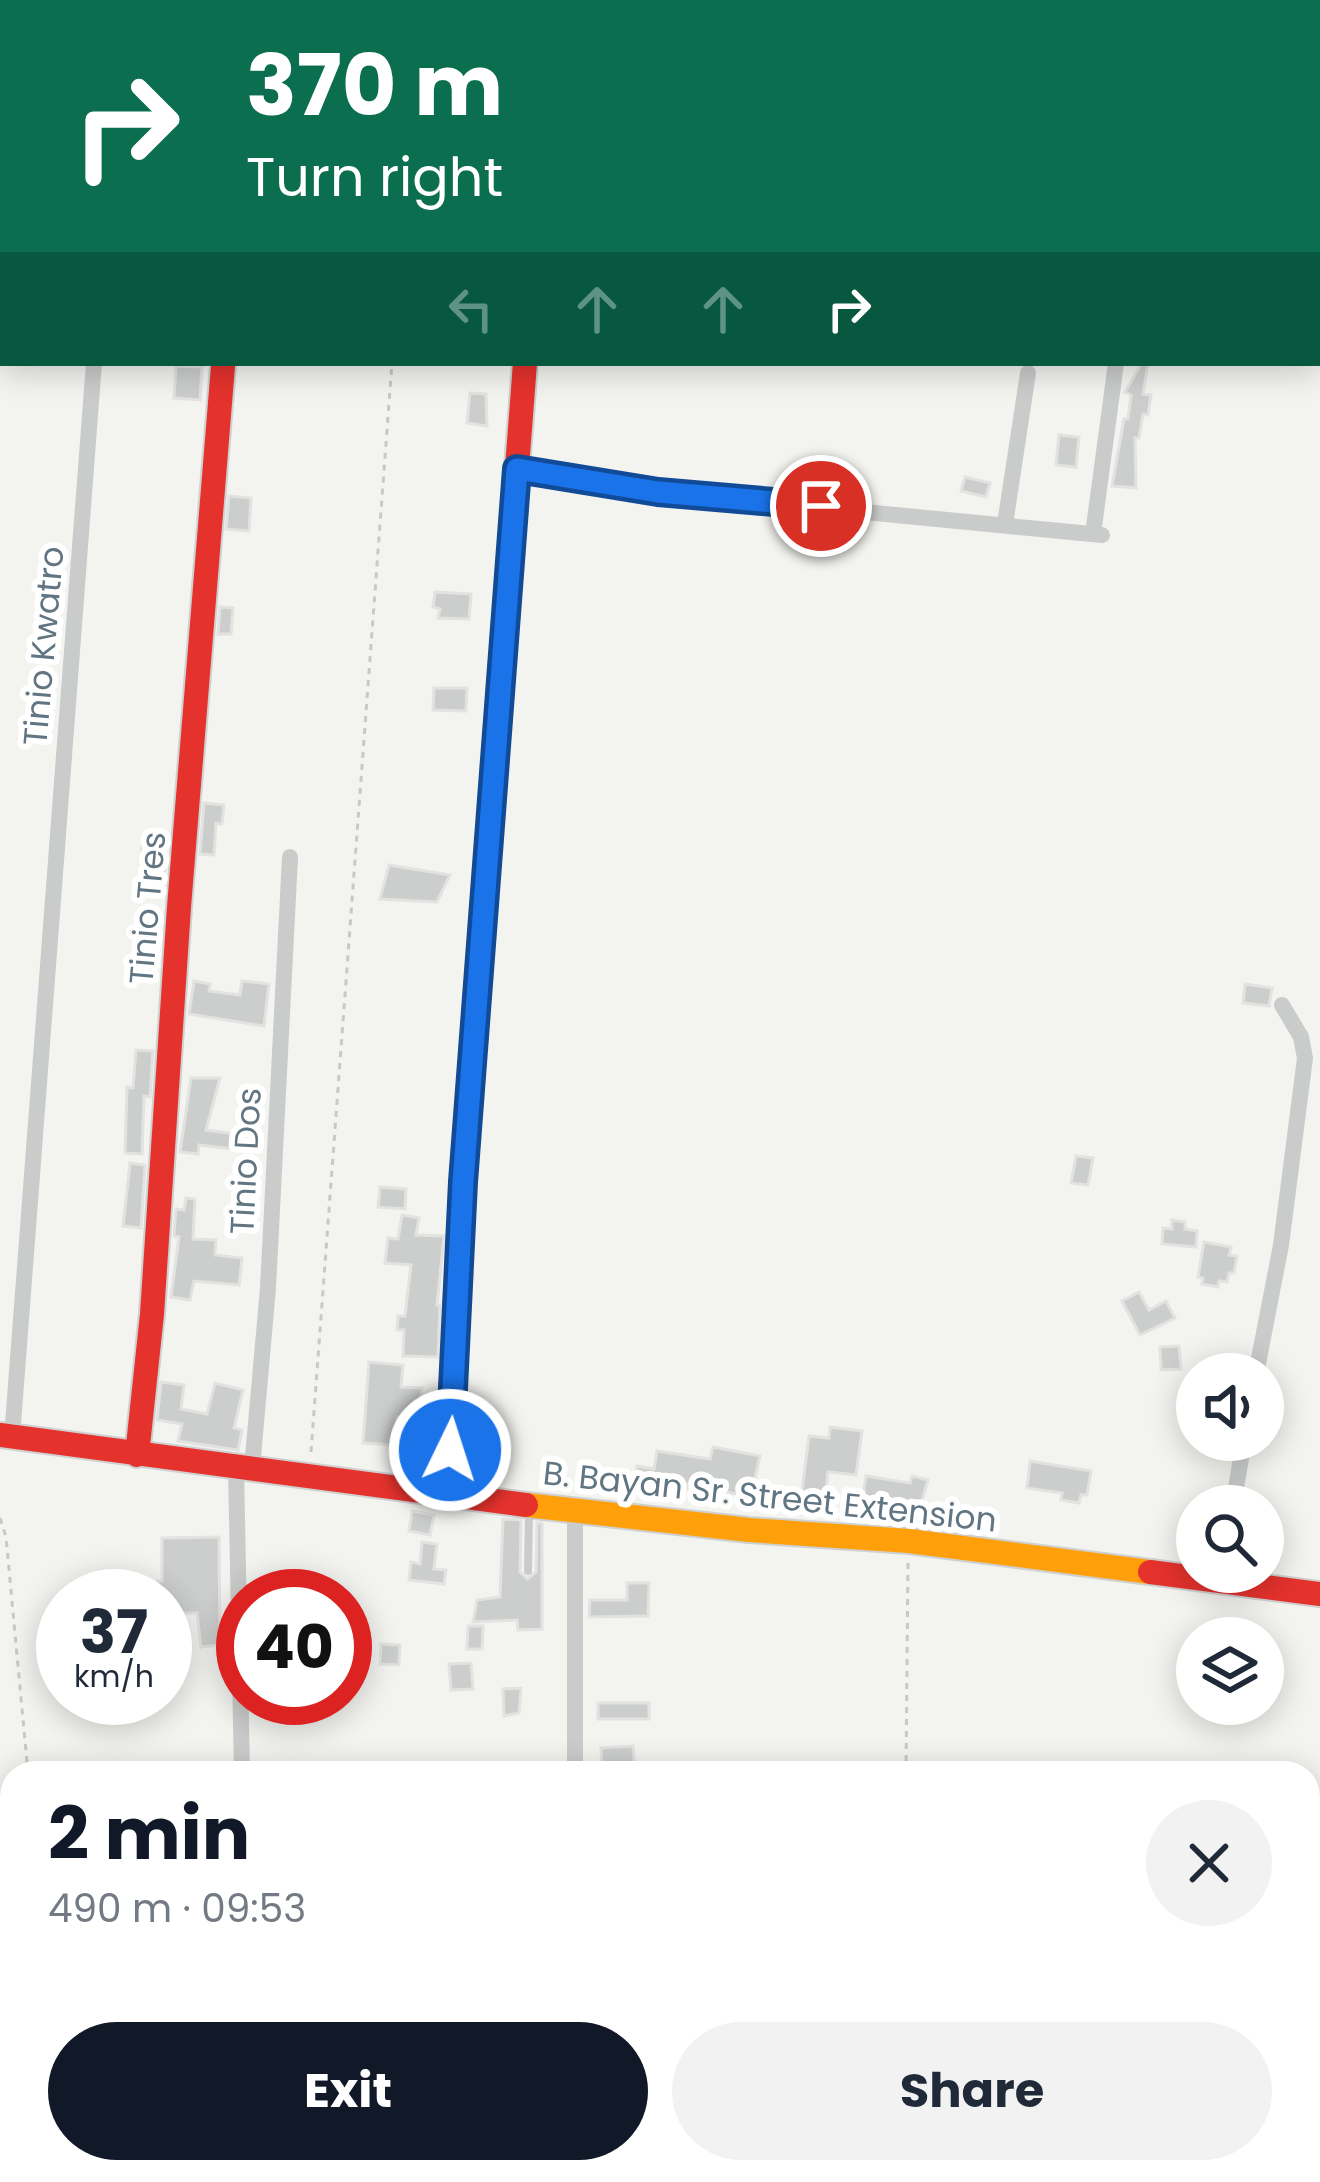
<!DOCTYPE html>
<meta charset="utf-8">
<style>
:root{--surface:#fff;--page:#f2f2f3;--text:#1f2937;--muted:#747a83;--accent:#111827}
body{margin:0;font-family:Poppins,sans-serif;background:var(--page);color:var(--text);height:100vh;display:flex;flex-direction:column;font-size:45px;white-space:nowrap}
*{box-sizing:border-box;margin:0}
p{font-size:39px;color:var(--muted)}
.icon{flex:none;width:66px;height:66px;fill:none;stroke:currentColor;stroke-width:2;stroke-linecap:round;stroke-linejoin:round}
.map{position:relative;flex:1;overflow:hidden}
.details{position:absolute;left:0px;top:1761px;width:1320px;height:423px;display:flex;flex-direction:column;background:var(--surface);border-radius:36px 36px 0 0;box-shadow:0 6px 30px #0003}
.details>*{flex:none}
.banner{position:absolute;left:0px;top:0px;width:1320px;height:366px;box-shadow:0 6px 30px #0003;background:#0b6e4f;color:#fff;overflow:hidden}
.controls{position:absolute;left:1176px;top:1353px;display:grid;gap:24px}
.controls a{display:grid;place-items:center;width:108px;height:108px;border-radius:50%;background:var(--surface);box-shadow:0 6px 30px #0003;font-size:60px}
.speed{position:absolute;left:36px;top:1569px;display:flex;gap:24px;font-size:60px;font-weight:700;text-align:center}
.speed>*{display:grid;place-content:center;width:156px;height:156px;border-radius:50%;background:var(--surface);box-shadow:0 6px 30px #0003;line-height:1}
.speed small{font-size:30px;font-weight:400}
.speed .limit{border:18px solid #d22;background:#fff;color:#111}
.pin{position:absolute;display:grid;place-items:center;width:102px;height:102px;color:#fff;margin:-51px;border:6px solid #fff;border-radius:50%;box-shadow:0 3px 12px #0007}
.me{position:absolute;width:132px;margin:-66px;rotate:4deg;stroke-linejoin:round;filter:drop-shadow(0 0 9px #0008)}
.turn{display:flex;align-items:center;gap:42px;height:252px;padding:0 48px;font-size:54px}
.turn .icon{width:156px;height:156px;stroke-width:2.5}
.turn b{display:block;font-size:84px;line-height:102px}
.lanes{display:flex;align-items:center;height:114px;padding:0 48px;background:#0003;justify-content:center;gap:60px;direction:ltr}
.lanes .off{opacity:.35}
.round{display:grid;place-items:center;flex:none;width:126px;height:126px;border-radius:63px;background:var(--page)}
.overview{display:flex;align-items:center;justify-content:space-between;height:204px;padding:0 48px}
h1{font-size:72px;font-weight:700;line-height:90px;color:var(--accent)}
.primary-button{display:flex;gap:24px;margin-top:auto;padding:24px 48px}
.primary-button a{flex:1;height:138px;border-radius:72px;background:var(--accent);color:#fff;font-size:48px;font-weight:700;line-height:138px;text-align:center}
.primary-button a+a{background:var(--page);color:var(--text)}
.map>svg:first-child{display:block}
.building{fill:#cccece;stroke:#e2e2e0;stroke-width:3}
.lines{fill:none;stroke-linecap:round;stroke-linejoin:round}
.fast-casing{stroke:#cfd1d0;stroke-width:28}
.slow-casing{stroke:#cfd1d0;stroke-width:28}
.jam-casing{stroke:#cfd1d0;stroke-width:28}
.path{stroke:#c8c8c9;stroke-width:3;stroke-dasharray:6 6;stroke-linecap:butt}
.lane{stroke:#cacccc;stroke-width:8}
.street{stroke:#cacccc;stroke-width:16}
.fast{stroke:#30b455;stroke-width:24}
.slow{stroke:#ff9f0a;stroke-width:24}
.jam{stroke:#e5322d;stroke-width:24}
.route-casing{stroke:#114b97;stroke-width:30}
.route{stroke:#1a73e8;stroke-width:21}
.labels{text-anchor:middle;stroke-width:12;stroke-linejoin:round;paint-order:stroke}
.street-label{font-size:33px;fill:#617582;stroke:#fff}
</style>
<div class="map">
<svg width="1320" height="2182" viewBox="0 0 1320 2182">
<rect width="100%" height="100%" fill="#f3f3f0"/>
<path class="building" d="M1142,363H1148L1143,394L1151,395L1148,415L1143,414L1139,438H1135L1136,488L1112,486L1124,419H1128L1131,395L1125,392Z
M176,366L202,367L200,400L174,398Z
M470,393L486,394L487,426L467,423Z
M1059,435L1079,437L1076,467L1056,465Z
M965,477L990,483L986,497L961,491Z
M229,496L251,498L249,531L226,529Z
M435,592L471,594L469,619L438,618L440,609L433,607Z
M220,607L233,608L231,634H218Z
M434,688H467L466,711L433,710Z
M204,803L224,805L222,824L216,823L214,855L200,854Z
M142,845L167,846L164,886L139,884Z
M389,865L450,875L437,902L380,899Z
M194,981L210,984L209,991L240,995L242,981L269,984L264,1026L189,1014Z
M1245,984L1272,988L1269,1006L1243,1003Z
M136,1050L153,1051L150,1097L144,1096L142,1154L125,1153L127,1087L133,1088Z
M191,1078H220L206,1130L236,1134L234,1149L199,1145L198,1154L180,1152Z
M1076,1156L1093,1158L1088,1185L1071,1183Z
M130,1163L145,1165L141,1228L123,1226Z
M380,1187L406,1189L405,1209L378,1207Z
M186,1198L195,1199L193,1239L216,1240L215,1255L242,1258L239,1285L194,1281L190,1300L171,1297L179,1237L174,1236L176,1209L184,1210Z
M238,1202H257L256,1223L237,1222Z
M402,1215L419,1218L416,1235L444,1236L437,1305H440L438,1357L403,1356L404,1330H397L398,1316H405L411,1265L385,1263L388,1238L398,1239Z
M1172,1220L1185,1222V1229L1197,1231L1196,1247L1162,1244L1163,1228L1172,1229Z
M1204,1242L1231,1247L1229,1255L1237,1256L1234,1273H1229L1227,1282L1219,1281L1218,1287L1202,1284L1203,1278L1198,1277Z
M1139,1292L1149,1310L1166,1301L1175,1318L1140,1335L1122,1301Z
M1179,1346L1181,1369L1161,1370L1160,1347Z
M369,1362L403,1365L401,1387L422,1388L419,1418L397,1417L394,1445L363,1443Z
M161,1382L184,1385L181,1409L207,1414L215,1383L243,1390L234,1428L242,1430L238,1450L178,1441L182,1424L157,1420Z
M830,1427L862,1431L856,1475L828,1472L824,1509L800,1506L809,1436L829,1438Z
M713,1447L760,1456L751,1497L687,1484L686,1491L634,1483L637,1466L654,1469L657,1451L710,1459Z
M1030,1461L1091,1471L1087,1495H1081L1079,1503L1061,1500L1062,1493L1027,1488Z
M866,1476L910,1483L912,1476L928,1480L921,1504L936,1509L931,1525L895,1512L893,1522L860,1517Z
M412,1511L434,1515L430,1535L409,1531Z
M503,1519L521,1520L520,1572L527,1579L536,1572L537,1523H542V1629L518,1630L517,1620L473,1622L477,1600L500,1597Z
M219,1537L220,1645L201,1647L197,1613H165V1596H159L158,1581H162V1538Z
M422,1542L437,1544L434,1569L446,1570L444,1584L409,1580L411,1562L420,1564Z
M627,1583H649L648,1616L589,1617L590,1600H627Z
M468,1626H483L482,1649H467Z
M381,1644L400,1645L399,1665L380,1664Z
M471,1663L473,1689L451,1690L449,1664Z
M521,1688L519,1713L504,1716L503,1689Z
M598,1703H649V1719H598Z
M633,1746L635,1773H602L601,1748Z"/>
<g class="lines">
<g class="fast-casing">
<path id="fast" d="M447,1494L463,1182L481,938"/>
</g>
<g class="slow-casing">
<path id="slow" d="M526,1505L749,1530L909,1541L1150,1572"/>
</g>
<g class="jam-casing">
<path id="jam" d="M481,938L525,363
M0,1435L526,1505
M137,1455L152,1314L179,907L223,366
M1150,1572L1320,1594"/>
</g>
<path class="path" d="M910,0L927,3
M417,3V0
M1204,3V0
M311,1452L392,363
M0,1518L6,1537L28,1773
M906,1773L908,1561
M64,2172L65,2182
M901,2182V2172"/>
<path class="lane" d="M528,1571L529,1512"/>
<path class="street" d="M544,0L545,3
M114,3V0
M517,469L658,492L1102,535
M1005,524L1028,373
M1093,534L1116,363
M1256,1374L1281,1245L1305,1058L1301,1037L1282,1005
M12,1437L94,363
M236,1466L242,1773
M252,1468L268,1288L290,857
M1233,1506L1244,1440
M575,1511V1773
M515,2172V2182"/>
<use href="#fast" class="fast"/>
<use href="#slow" class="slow"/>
<use href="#jam" class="jam"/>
</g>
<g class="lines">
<g class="route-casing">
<path id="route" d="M450,1450L463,1182L517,469L658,492L821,506"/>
</g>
<use href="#route" class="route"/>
</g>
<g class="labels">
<g class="street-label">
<text transform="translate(43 646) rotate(-85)" y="12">Tinio Kwatro</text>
<text transform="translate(147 908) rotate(-85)" y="12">Tinio Tres</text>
<text transform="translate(245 1161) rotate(-87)" y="12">Tinio Dos</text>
<text transform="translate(770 1496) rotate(6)" y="12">B. Bayan Sr. Street Extension</text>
</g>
</g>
</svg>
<div class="controls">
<a><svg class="icon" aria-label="sound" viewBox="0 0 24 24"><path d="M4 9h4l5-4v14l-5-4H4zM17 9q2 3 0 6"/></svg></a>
<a><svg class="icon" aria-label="search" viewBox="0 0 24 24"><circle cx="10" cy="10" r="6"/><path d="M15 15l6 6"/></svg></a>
<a><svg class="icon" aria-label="layers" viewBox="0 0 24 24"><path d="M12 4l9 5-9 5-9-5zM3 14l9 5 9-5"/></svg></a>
</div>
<div class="speed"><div>37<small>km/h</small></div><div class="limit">40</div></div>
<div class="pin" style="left:821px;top:506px;background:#d93025"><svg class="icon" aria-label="arrive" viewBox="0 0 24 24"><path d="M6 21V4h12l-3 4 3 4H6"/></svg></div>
<svg class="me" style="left:450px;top:1450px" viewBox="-20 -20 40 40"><circle r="17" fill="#1a73e8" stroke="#fff" stroke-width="3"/><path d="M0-11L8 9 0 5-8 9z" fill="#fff"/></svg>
<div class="banner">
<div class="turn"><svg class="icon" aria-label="right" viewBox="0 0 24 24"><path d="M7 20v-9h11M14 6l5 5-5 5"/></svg><div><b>370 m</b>Turn right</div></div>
<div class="lanes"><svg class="icon off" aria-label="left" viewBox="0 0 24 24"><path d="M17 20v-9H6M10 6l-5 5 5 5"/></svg><svg class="icon off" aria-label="ahead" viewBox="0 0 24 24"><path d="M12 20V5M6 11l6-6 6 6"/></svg><svg class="icon off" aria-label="ahead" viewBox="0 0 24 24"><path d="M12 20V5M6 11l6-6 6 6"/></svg><svg class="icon" aria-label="right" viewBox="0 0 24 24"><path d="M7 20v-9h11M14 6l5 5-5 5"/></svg></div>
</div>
<section class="details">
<div class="overview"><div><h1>2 min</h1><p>490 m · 09:53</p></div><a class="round"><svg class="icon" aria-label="close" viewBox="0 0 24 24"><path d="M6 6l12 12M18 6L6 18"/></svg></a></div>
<div class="primary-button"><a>Exit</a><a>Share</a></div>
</section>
</div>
